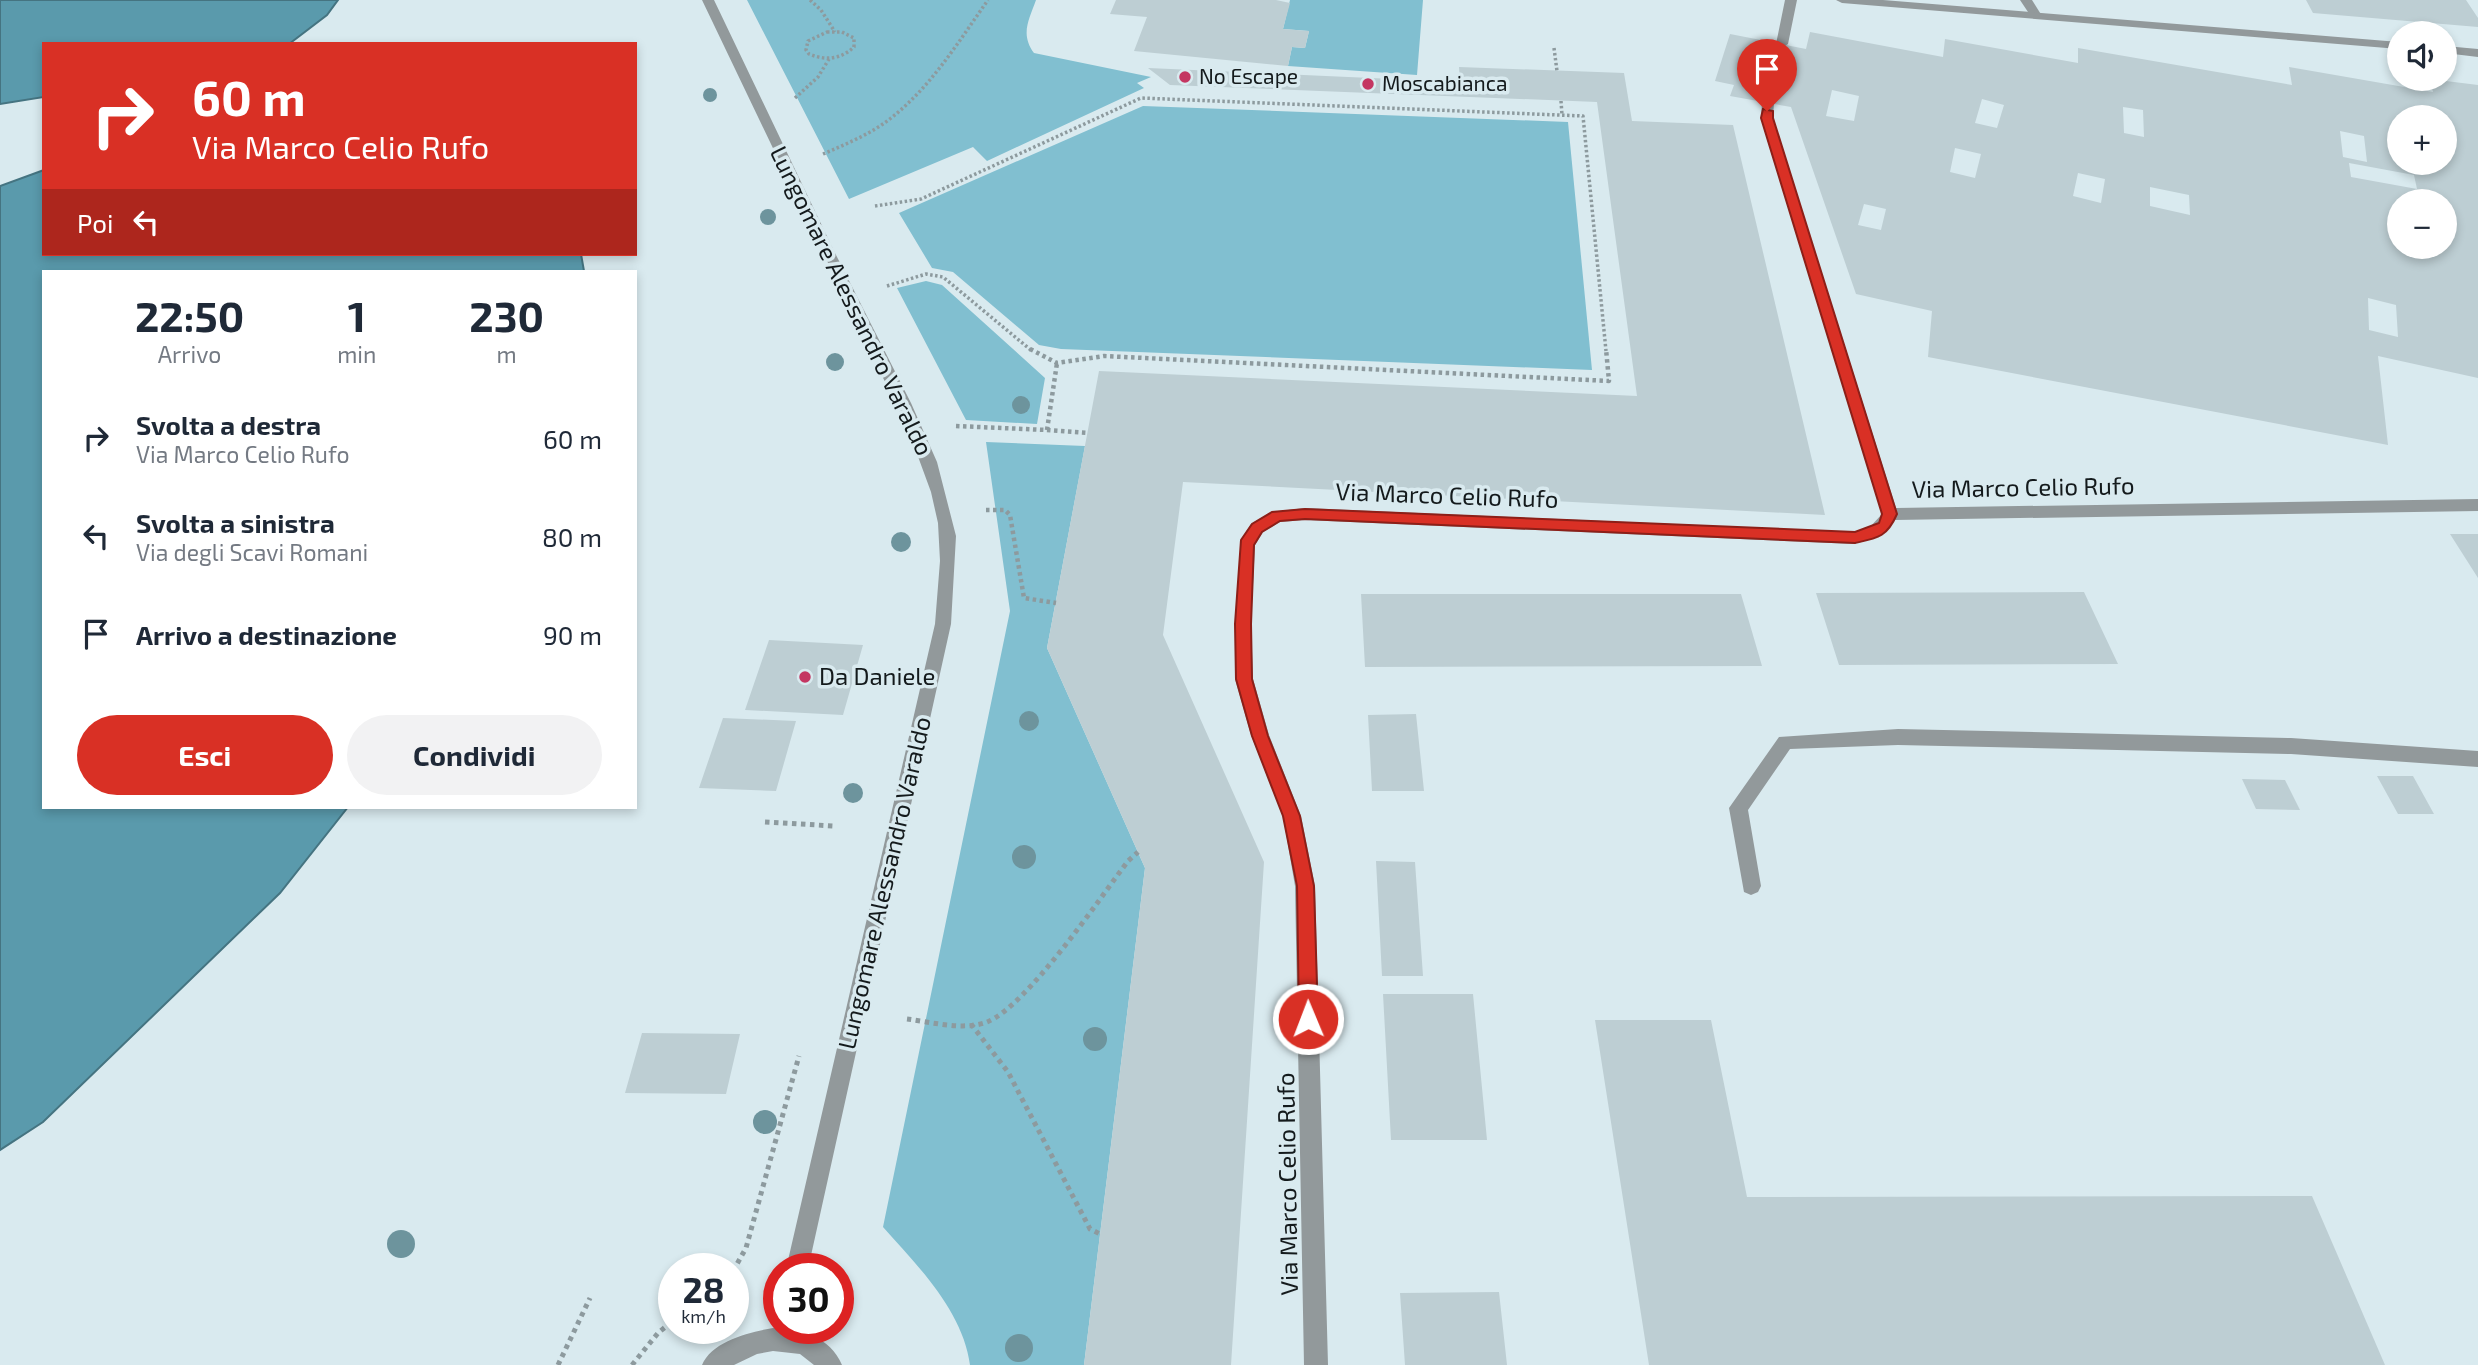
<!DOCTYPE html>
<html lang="it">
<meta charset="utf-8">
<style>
:root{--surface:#fff;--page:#f2f2f3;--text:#1f2937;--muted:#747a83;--accent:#d93025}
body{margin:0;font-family:"Exo 2",sans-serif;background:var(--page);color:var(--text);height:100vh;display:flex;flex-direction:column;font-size:26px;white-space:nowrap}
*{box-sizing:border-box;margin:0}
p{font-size:23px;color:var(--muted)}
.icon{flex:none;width:38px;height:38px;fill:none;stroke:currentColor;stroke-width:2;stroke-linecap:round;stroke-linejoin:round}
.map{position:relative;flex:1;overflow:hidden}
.side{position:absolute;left:42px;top:270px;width:595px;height:539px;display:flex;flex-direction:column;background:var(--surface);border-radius:0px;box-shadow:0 4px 10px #0003}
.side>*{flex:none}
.hud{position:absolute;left:42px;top:42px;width:595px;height:214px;border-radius:0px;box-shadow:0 4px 10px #0003;background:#d93025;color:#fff;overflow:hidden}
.controls{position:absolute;left:2387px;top:21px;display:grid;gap:14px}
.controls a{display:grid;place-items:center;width:70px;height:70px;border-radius:50%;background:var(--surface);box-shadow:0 4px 10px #0003;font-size:35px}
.speed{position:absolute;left:658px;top:1253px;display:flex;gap:14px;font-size:35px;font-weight:700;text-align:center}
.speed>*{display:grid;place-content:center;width:91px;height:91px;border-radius:50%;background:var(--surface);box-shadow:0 4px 10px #0003;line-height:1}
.speed small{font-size:18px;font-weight:400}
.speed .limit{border:10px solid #d22;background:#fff;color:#111}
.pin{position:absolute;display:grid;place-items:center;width:60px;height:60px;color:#fff;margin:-72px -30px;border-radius:50% 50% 50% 0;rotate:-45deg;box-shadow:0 0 7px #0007}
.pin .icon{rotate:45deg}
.me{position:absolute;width:77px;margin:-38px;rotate:359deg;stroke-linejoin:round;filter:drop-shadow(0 0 5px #0008)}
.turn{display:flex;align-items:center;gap:24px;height:147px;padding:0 35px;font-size:32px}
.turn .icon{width:91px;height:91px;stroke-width:2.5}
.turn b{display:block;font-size:49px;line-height:60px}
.then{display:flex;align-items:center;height:66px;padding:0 35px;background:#0003;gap:14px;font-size:26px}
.eta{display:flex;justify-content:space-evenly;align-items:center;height:119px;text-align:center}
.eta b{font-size:42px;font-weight:700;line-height:49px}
.primary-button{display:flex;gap:14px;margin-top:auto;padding:14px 35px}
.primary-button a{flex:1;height:80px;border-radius:42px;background:var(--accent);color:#fff;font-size:28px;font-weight:700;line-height:80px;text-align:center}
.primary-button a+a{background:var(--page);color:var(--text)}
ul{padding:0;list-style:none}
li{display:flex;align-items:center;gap:21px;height:98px;padding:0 35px}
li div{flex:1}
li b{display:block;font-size:26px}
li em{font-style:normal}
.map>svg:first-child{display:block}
.green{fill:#81bfd0}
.water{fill:#5a9aac;stroke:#457481;stroke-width:2}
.building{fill:#bdced3;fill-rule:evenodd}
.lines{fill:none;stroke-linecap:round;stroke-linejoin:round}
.street-tunnel{stroke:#bbcbcf;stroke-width:13;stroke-dasharray:13 6;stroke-linecap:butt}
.path-far2{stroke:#8d9a9e;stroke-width:3.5;stroke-dasharray:2.5 2.5;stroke-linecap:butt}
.path-far1{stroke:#8d9a9e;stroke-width:4.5;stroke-dasharray:3.5 3.5;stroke-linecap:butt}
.path{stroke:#8d9a9e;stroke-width:5;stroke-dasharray:4.5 4.5;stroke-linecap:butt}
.lane{fill:#92999b;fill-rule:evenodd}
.street{fill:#92999b;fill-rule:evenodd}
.tree{fill:#6d949d}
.route{fill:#d93025;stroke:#8d1f18;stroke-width:2}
.poi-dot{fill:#c43662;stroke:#d9eaef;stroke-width:2.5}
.labels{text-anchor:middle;stroke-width:7;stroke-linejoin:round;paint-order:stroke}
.far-poi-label{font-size:21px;fill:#141a1c;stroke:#d9eaef;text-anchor:start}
.street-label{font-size:24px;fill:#141a1c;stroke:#d9eaef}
.poi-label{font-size:24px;fill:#141a1c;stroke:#d9eaef;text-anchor:start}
</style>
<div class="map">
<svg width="2478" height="1365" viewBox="0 0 2478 1365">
<rect width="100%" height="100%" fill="#d9eaef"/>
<path class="green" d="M747,0H1036C1029,20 1020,34 1034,53L1151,77L1137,83L1144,88L987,161L973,147L849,199Z
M1290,0H1423L1417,75L1288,66L1292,47L1305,48L1309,31L1283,29Z
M1143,106L1568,122L1592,370L1061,349L1039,345L953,272L932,268L899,213Z
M926,281L942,285L1045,378L1037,424L966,420L897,288Z
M986,442L1085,446L1047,648L1145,868L1084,1365H970C963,1311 917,1265 883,1227L1010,611Z"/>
<path class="water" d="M0,0H338L327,15L289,44H44V97L0,104Z
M44,170V254H581L584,271H44V807H348L280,893L43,1122L0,1150V186Z"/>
<path class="building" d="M1116,0H1276L1290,3L1283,29L1309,31L1305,48L1292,47L1288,66L1134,51L1147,17L1110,14Z
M2306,0H2466L2478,18V27L2313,13Z
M1810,32L1943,57L1945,39L2078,63V48L2292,85L2289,67L2433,92L2430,79L2478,85V378L2378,356L2388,445L1928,357L1932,311L1856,294L1791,107L1730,96L1734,85L1715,81L1730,34L1806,49ZM1832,90L1859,96L1854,121L1826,116ZM1982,99L2004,105L1997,128L1975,123ZM2123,107L2143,110L2144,137L2124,133ZM2399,117H2445V163H2399ZM2340,131L2364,136L2367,162L2343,157ZM1955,148L1981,154L1975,178L1950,172ZM2349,163L2414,175L2417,189L2351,177ZM2078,173L2105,179L2101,203L2073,196ZM2150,187L2189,195L2190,215L2150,206ZM2399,201H2445V247H2399ZM1864,204L1886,209L1881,230L1858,225ZM2368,298L2396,305L2398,337L2369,330Z
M1459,67L1624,73L1632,121L1733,125L1825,515L1183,482L1163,635L1264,862L1231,1365H1084L1145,868L1047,648L1099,371L1637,396L1597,102L1170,85L1148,68L1460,82Z
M2450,534H2478V578Z
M2084,592L2118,664L1839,665L1816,593Z
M1361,594H1741L1762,666L1365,667Z
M769,640L863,645L843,715L745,710Z
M1416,714L1424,791H1372L1368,715Z
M723,718L796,721L776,791L699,788Z
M2377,776H2413L2434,814H2398Z
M2242,779L2285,780L2300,810L2256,809Z
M1376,861L1415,862L1423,976H1382Z
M1383,994H1473L1487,1140H1391Z
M1595,1020H1711L1747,1197L2312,1196L2385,1365H1649Z
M642,1033L740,1034L726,1094L625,1093Z
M1499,1292L1507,1365H1405L1400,1293Z"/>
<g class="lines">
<path class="street-tunnel" d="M1768,102L1782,44"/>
<path class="path-far2" d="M810,0L821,10L835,32
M827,32H842L854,38V47C841,59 826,61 809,54L806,50L808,41Z
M1554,48L1557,71
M795,98L818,77L829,59
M1561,101L1562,115
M823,154C846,144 871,134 891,118C931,87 959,41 988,0
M875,206L921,199L1141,98L1583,116L1606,351
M887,286L926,274L943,277L1032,351"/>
<path class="path-far1" d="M1030,349L1057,363L1104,356L1609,381L1606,349
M956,426L1047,430L1057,363
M1047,430L1088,433
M986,510H1005L1010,515L1024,598L1056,603"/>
<path class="path" d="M765,822L834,826
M907,1019C931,1022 964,1031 987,1022C1027,1006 1100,898 1128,861L1138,852
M971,1024L1008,1072L1090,1229L1100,1234
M733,1271L746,1248L799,1056
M558,1365L590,1298
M632,1365L658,1333L674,1320"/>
<path class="lane" d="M2020,0H2032L2042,16L2040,18H2032Z
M1898,729L2291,738L2478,751V767L2291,754L1898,745L1790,749L1748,810L1761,886L1758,892L1751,895L1744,892L1729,808L1779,737Z"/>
<path class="street" d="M702,0H714L835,253L911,403L937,462L956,536L951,624L808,1269H786L935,624L940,561L938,523L931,492L909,432Z
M1785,0H1797L1788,44L1782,48L1776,44Z
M1836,0H1883L2399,42V49L1842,3Z
M2445,46L2478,49V57L2445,53Z
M1768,98L1774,102L1773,119L1896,508L2478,499V511L1895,520L1882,535L1855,544L1305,520L1280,522L1263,532L1255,545L1251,624L1253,679L1269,735L1301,816L1315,886L1328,1365H1304L1295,886L1283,816L1251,735L1235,679V624L1241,540L1251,524L1271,512L1305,508L1855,532L1870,527L1882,514L1761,119L1762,102Z
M773,1328C801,1330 830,1336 842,1365H814L800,1354L773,1351L757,1354L734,1365H702C712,1341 750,1332 773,1328Z"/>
</g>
<g class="tree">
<circle cx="710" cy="95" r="7"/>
<circle cx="768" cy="217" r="8"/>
<circle cx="835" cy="362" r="9"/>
<circle cx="1021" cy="405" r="9"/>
<circle cx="901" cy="542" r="10"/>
<circle cx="1029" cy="721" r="10"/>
<circle cx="853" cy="793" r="10"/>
<circle cx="1024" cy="857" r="12"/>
<circle cx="1095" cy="1039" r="12"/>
<circle cx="765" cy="1122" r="12"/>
<circle cx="401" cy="1244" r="14"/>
<circle cx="1019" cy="1348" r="14"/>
</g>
<path class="route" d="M1763,109L1773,111V118L1897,514C1887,537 1878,538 1855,543L1305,519L1280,521L1262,532L1254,545L1251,624L1252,679L1268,736L1300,816L1314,886L1318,1019L1315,1026L1308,1028L1302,1026L1299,1019L1297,886L1283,816L1252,736L1236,679L1235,624L1241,540L1252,524L1272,512L1305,509L1855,532L1879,523L1882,514L1761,118Z"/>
<g class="poi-dot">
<circle cx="1185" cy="77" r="7"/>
<circle cx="1368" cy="84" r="7"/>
<circle cx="805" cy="677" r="7"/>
</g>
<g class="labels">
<g class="far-poi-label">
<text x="1199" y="84">No Escape</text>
<text x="1382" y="91">Moscabianca</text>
</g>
<g class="street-label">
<text transform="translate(851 301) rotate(64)" y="8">Lungomare Alessandro Varaldo</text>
<text transform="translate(2023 488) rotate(-1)" y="8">Via Marco Celio Rufo</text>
<text transform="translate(1447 496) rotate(2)" y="8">Via Marco Celio Rufo</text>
<text transform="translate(885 883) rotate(-77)" y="8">Lungomare Alessandro Varaldo</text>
<text transform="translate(1288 1184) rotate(-91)" y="8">Via Marco Celio Rufo</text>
</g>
<g class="poi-label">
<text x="819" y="685">Da Daniele</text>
</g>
</g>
</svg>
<div class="controls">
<a><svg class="icon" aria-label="sound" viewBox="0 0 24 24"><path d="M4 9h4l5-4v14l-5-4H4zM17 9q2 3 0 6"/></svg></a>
<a>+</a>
<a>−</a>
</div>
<div class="speed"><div>28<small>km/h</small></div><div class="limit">30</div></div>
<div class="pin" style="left:1767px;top:111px;background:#d93025"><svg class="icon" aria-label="arrive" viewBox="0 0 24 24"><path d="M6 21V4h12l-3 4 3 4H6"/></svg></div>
<svg class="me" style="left:1308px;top:1019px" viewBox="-20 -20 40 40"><circle r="17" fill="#d93025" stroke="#fff" stroke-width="3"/><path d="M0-11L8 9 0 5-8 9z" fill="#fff"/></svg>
<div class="hud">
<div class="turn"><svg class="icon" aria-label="right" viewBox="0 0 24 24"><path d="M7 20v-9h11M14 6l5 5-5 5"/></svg><div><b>60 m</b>Via Marco Celio Rufo</div></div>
<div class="then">Poi<svg class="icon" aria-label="left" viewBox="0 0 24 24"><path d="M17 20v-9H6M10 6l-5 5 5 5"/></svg></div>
</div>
<section class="side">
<div class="eta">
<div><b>22:50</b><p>Arrivo</p></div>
<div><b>1</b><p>min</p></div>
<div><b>230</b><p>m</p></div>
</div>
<ul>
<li><svg class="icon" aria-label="right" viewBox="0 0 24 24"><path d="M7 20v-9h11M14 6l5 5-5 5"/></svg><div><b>Svolta a destra</b><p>Via Marco Celio Rufo</p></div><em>60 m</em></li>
<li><svg class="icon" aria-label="left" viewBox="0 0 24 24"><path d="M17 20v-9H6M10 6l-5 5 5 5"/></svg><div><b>Svolta a sinistra</b><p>Via degli Scavi Romani</p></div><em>80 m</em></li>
<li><svg class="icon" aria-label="arrive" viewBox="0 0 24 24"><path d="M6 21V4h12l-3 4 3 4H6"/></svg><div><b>Arrivo a destinazione</b></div><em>90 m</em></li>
</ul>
<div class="primary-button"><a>Esci</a><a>Condividi</a></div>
</section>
</div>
